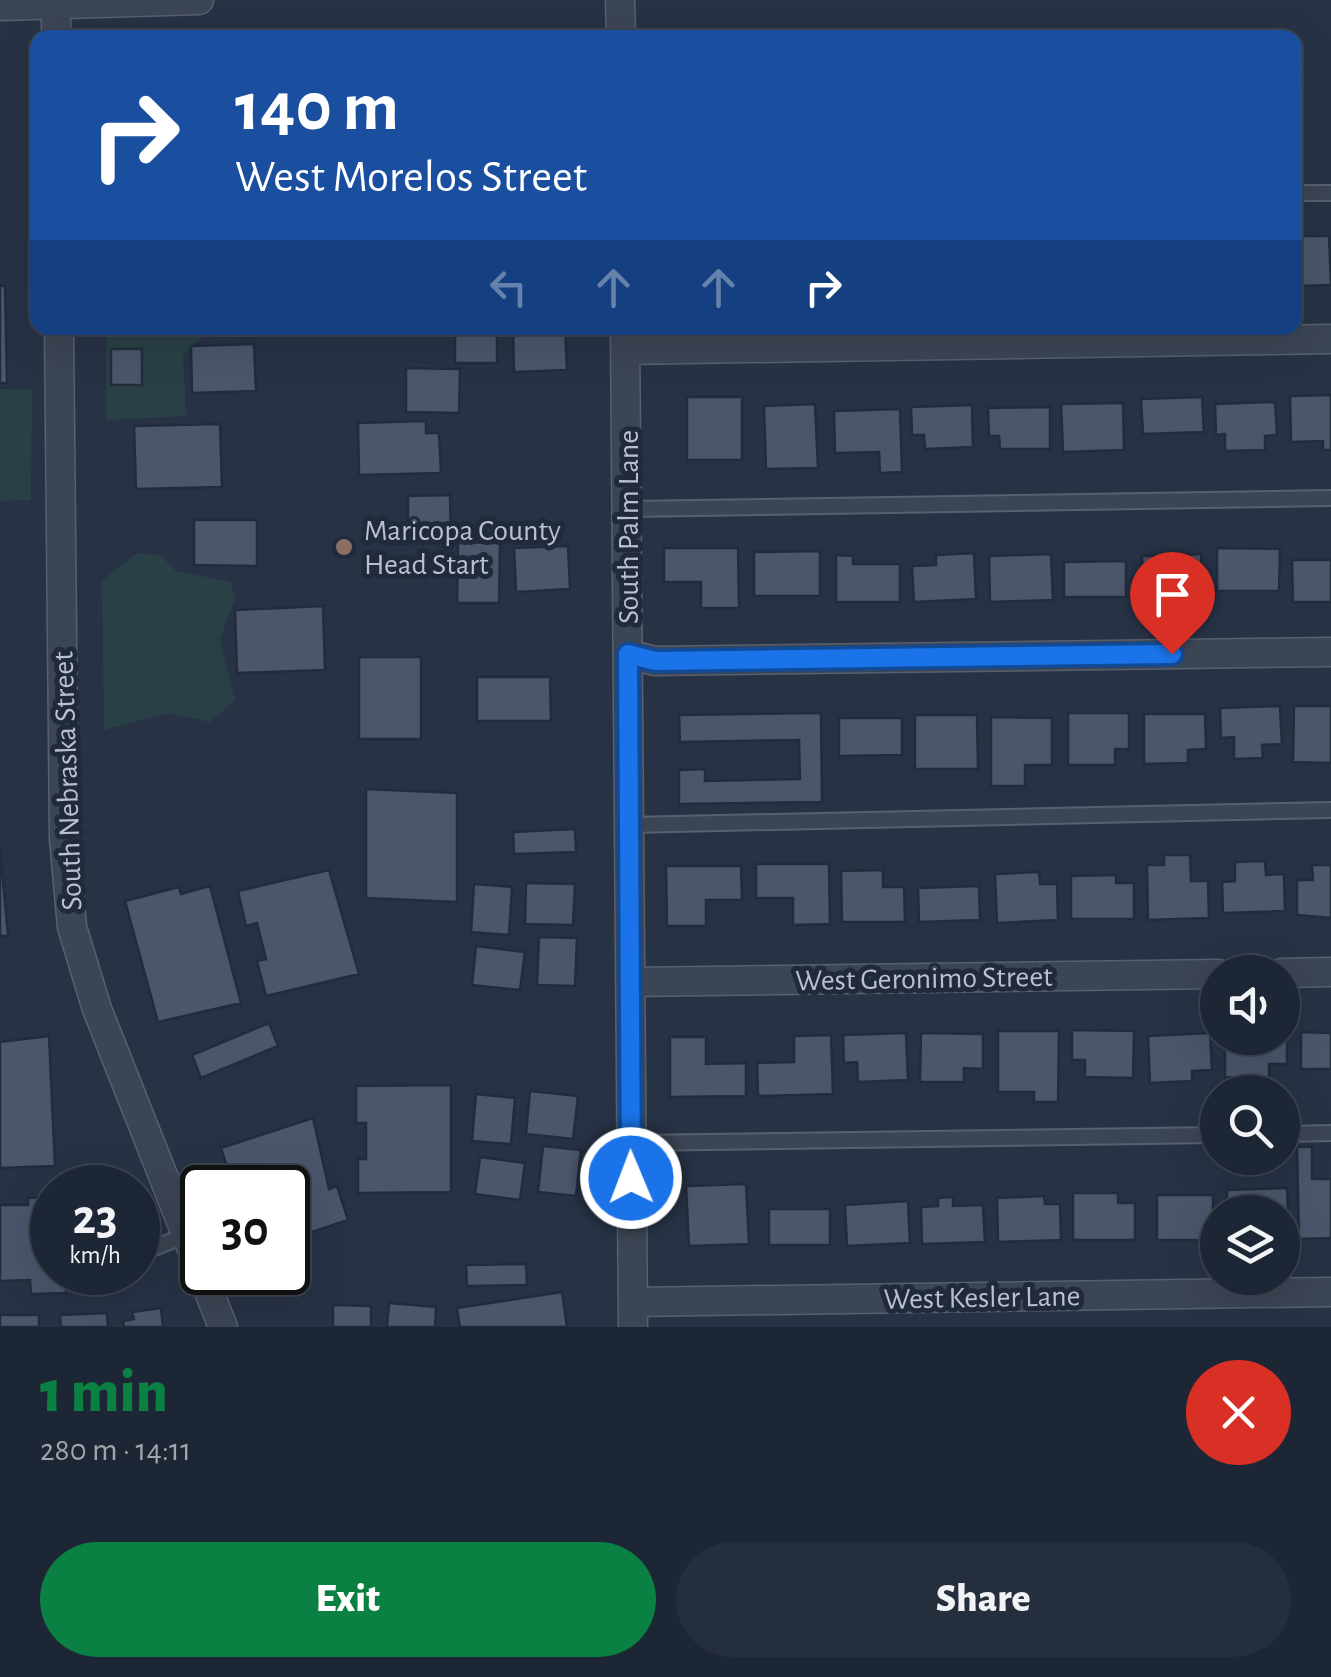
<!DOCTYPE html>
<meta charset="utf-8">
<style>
:root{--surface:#1d2634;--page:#252e3c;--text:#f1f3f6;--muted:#a0a5ac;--line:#3b434f;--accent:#0b8043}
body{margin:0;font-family:"Alegreya Sans",sans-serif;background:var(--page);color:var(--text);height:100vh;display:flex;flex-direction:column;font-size:38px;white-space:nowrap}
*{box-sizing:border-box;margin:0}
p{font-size:32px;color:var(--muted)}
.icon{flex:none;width:55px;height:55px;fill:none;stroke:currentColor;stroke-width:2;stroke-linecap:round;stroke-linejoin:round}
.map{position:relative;height:1327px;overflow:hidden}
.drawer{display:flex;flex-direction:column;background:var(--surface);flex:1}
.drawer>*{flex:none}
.guide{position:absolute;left:30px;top:30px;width:1272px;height:305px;border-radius:20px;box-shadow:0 10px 40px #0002,0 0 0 2px var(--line);background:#1a4fa0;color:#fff;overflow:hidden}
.tools{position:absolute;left:1200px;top:955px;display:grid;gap:20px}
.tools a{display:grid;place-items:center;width:100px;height:100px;border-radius:50%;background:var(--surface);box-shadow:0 10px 40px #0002,0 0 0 2px var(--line);font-size:50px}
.speed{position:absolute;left:30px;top:1165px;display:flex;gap:20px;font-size:50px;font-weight:700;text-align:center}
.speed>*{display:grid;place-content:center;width:130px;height:130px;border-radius:50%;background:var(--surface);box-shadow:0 10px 40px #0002,0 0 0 2px var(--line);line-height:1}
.speed small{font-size:25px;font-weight:400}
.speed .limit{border:5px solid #111;border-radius:15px;background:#fff;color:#111}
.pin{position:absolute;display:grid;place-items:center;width:85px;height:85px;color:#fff;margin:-102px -42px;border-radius:50% 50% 50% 0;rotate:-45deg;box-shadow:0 0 10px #0007}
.pin .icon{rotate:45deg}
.me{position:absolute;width:110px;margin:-55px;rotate:359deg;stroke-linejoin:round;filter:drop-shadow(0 0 8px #0008)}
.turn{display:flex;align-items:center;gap:35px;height:210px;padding:0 40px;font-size:45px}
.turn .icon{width:130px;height:130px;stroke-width:2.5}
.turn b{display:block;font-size:70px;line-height:85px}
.lanes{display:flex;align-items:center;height:95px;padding:0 40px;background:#0003;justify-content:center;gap:50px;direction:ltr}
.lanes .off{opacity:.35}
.round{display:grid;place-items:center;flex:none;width:105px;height:105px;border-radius:52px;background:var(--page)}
.head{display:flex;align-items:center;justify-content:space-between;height:170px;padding:0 40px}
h1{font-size:60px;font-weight:800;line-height:75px;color:var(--accent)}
.cta{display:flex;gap:20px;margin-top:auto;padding:20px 40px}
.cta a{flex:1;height:115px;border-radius:60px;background:var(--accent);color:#fff;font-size:40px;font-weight:800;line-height:115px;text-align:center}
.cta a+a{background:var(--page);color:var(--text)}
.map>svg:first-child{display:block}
.green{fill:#294146}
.building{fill:#4b566b;stroke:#222c3c;stroke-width:2.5}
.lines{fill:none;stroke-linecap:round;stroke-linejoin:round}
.service-casing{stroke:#57606f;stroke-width:18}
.minor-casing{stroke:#57606f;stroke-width:31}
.service{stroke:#3c4554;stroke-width:14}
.minor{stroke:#3c4554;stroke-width:28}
.route-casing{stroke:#114b97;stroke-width:25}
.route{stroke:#1a73e8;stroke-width:18}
.education-dot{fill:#8d6e63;stroke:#202a3a;stroke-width:4}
.labels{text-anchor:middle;stroke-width:10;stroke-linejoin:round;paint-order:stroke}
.street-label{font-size:30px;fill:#b9c0ce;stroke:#202a3a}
.poi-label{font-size:30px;fill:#b9c0ce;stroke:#202a3a;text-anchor:start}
</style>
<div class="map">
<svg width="1331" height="1327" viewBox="0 0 1331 1327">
<rect width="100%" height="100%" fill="#273245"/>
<path class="green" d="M107,328H212L183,355L186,416L106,420Z
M0,389H32L31,500L0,501Z
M137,553L160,555L176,571L231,582L235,599L220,639L235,700L210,722L168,713L104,730L102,581Z"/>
<path class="building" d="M1299,236H1329L1331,285L1300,286Z
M0,286H5L7,383H0Z
M455,328H497V363H455Z
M513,328H565L567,370L514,372Z
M254,344L256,391L192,393L191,346Z
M111,349H142V385H111Z
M406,368L460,369L459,413L406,412Z
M1331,395V450H1323V441L1291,442L1290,396Z
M687,397H742V460H687Z
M1202,397L1204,432L1143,434L1141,399Z
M1275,402L1277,435L1265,436V450L1225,451V434L1216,435L1215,404Z
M1123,403L1124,450L1063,452L1061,404Z
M815,404L818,468L766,469L764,406Z
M972,405L973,447L925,449L924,435H912L911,407Z
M1050,407V449H1000L999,436H989L988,408Z
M900,409L902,472L880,473L879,452L835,453L834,411Z
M426,421V433H439L441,473L359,475L358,423Z
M220,424L222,487L136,489L134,426Z
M450,495L451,535L408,536V496Z
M194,520H257V566L194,565Z
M458,542L500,543L499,603H457Z
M568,546L570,589L516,592L514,548Z
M664,548H738L739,608H701V582H664Z
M1217,548L1280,549L1279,591H1217Z
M820,551V596H754V552Z
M974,553L976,599L914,602L912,566L936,565V555Z
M1051,554L1053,600L990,602L989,556Z
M1201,554L1203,603L1144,605L1142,556Z
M836,555L853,556V564H900V602H836Z
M1292,560H1331V602H1293Z
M1126,561V597H1064V562Z
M323,606L325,670L237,673L235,610Z
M359,657H421V739H359Z
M477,677H550L551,721H477Z
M1280,706L1282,744L1262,745L1263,758L1234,759V737L1221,738L1220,708Z
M1294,706H1331V763L1293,762Z
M821,713L822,802L679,804V770L705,769V781L800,779L799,740L680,742L679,715Z
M1068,713H1129V749H1115V765H1068Z
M1144,714H1205L1206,749L1188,750V763L1144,764Z
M915,715H977L978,769H915Z
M991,717L1052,718V765H1025V786H991Z
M839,718H902V755L839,756Z
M366,789L457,793V902L366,898Z
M575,829L576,852L514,854L513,832Z
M0,847L8,936H0Z
M1164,855H1190L1191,881H1208L1209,918L1148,920L1147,865H1164Z
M1265,861L1266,875L1284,874L1285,911L1223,913L1222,882L1235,881V862Z
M756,864H829L830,924L793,925V898H756Z
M1312,865H1331V918L1297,915V880H1313Z
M666,866H741L742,900H706V926H667Z
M329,870L359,974L266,996L257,961L266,959L257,923L246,926L238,891Z
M883,870V887H904L905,922H842L841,871Z
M1039,872L1040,884H1057L1058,920L997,923L995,874Z
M1116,875V883H1134V919H1071V876Z
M526,883L575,884L573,925L525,924Z
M474,884L512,887L509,935L471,932Z
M210,886L241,1003L158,1022L125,901L179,887L181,894Z
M979,886L980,920L919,922L918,888Z
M539,937L577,938L575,986L537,985Z
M476,946L525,952L520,990L472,985Z
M269,1023L278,1046L201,1078L192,1055Z
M1282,1028H1287V1064H1269V1078L1225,1077V1038H1282Z
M1072,1030L1134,1031L1133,1078L1085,1077V1060H1072Z
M998,1031H1059L1058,1102H1034V1092H998Z
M1301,1032L1331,1033V1069H1301Z
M906,1033L908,1080L858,1082L857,1062L844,1063L843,1035Z
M921,1033L983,1034V1069L964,1068V1082H920Z
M1210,1033L1212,1070L1192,1071V1081L1150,1083L1148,1036Z
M831,1035L833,1094L758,1096L757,1063L794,1062V1036Z
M49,1036L55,1166L0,1168V1042Z
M670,1037H706V1064L746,1063V1096L670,1097Z
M451,1085V1192L358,1193V1159H366V1123H356V1086Z
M530,1091L578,1096L573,1139L526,1134Z
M476,1094L515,1098L511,1144L472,1141Z
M313,1118L329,1189L337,1186L348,1220L288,1240V1188H244L242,1180L232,1183L221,1148Z
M543,1146L581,1150L576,1196L538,1192Z
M1297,1147H1312V1179H1331V1238L1299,1239Z
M480,1157L525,1163L520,1200L475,1194Z
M746,1184L749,1244L689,1246L686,1186Z
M1287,1188L1289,1238H1282V1212H1227V1190Z
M1073,1193H1118V1203H1135V1240H1073Z
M1157,1195H1213V1240H1157Z
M1044,1196L1045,1204H1060L1061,1240L998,1242L997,1198Z
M52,1197V1272H66V1293L31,1294L30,1280L0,1281V1205H28V1198Z
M953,1197V1206L983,1205L985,1242L922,1244L921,1207L938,1206V1198Z
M908,1201L910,1243L847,1246L845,1205Z
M769,1209H830V1245H769Z
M526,1264L527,1285L467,1286L466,1265Z
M562,1292L567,1327H460L457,1308Z
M389,1303L436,1307L435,1327H387Z
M333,1305L371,1306V1327H333Z
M161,1308L163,1327H124L123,1321L134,1319L132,1312Z
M107,1313L108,1327H61L60,1315Z
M0,1315H39V1327H0Z"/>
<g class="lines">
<g class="service-casing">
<path id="service" d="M1295,193H1331
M629,509L1331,498
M629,825L1331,810
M1282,1134L1331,1133
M630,1143L1218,1135
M138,1254L187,1235"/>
</g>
<g class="minor-casing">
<path id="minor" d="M620,0L621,38
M56,4V38
M0,6L199,0
M59,328L64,839L72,927L97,1009L223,1327
M625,328L633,1327
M626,350L1331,339
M628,654L655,661L1331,652
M1282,973L1331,972
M630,982L1218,974
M633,1302L1331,1292"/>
</g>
<use href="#service" class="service"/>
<use href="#minor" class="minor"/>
</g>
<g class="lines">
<g class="route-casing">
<path id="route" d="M631,1178L628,654L655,661L1172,654"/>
</g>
<use href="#route" class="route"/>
</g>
<circle class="education-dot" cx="344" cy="547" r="10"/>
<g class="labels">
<g class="street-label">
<text transform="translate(628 527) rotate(-90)" y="10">South Palm Lane</text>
<text transform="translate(67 781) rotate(-92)" y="10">South Nebraska Street</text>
<text transform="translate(924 978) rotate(-1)" y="10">West Geronimo Street</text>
<text transform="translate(982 1297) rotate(-1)" y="10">West Kesler Lane</text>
</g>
<g class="poi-label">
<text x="364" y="540">Maricopa County<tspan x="364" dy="34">Head Start</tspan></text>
</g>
</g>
</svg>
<div class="tools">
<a><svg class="icon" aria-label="sound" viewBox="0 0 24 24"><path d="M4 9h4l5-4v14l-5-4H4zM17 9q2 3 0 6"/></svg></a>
<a><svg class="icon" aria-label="search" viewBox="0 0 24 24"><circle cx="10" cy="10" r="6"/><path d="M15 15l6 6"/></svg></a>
<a><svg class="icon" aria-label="layers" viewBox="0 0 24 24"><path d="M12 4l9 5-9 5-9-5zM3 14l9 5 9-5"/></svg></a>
</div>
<div class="speed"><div>23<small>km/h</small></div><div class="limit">30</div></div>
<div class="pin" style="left:1172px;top:654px;background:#d93025"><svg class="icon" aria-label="arrive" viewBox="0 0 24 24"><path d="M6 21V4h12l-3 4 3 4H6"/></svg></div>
<svg class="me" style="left:631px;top:1178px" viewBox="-20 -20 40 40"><circle r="17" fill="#1a73e8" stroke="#fff" stroke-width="3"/><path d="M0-11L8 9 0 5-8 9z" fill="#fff"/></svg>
<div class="guide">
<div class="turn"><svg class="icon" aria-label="right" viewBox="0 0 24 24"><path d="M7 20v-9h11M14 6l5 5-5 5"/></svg><div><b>140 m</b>West Morelos Street</div></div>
<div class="lanes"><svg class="icon off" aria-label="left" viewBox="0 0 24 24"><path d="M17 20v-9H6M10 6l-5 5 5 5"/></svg><svg class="icon off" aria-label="ahead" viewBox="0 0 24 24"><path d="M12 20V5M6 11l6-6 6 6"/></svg><svg class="icon off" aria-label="ahead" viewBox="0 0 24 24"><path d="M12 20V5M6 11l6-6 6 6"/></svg><svg class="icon" aria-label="right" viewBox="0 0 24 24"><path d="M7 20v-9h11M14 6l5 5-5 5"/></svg></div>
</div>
</div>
<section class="drawer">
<div class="head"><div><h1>1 min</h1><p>280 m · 14:11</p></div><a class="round" style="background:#d93025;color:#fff"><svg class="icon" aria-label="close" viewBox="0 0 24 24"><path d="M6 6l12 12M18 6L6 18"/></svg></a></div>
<div class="cta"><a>Exit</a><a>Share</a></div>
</section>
